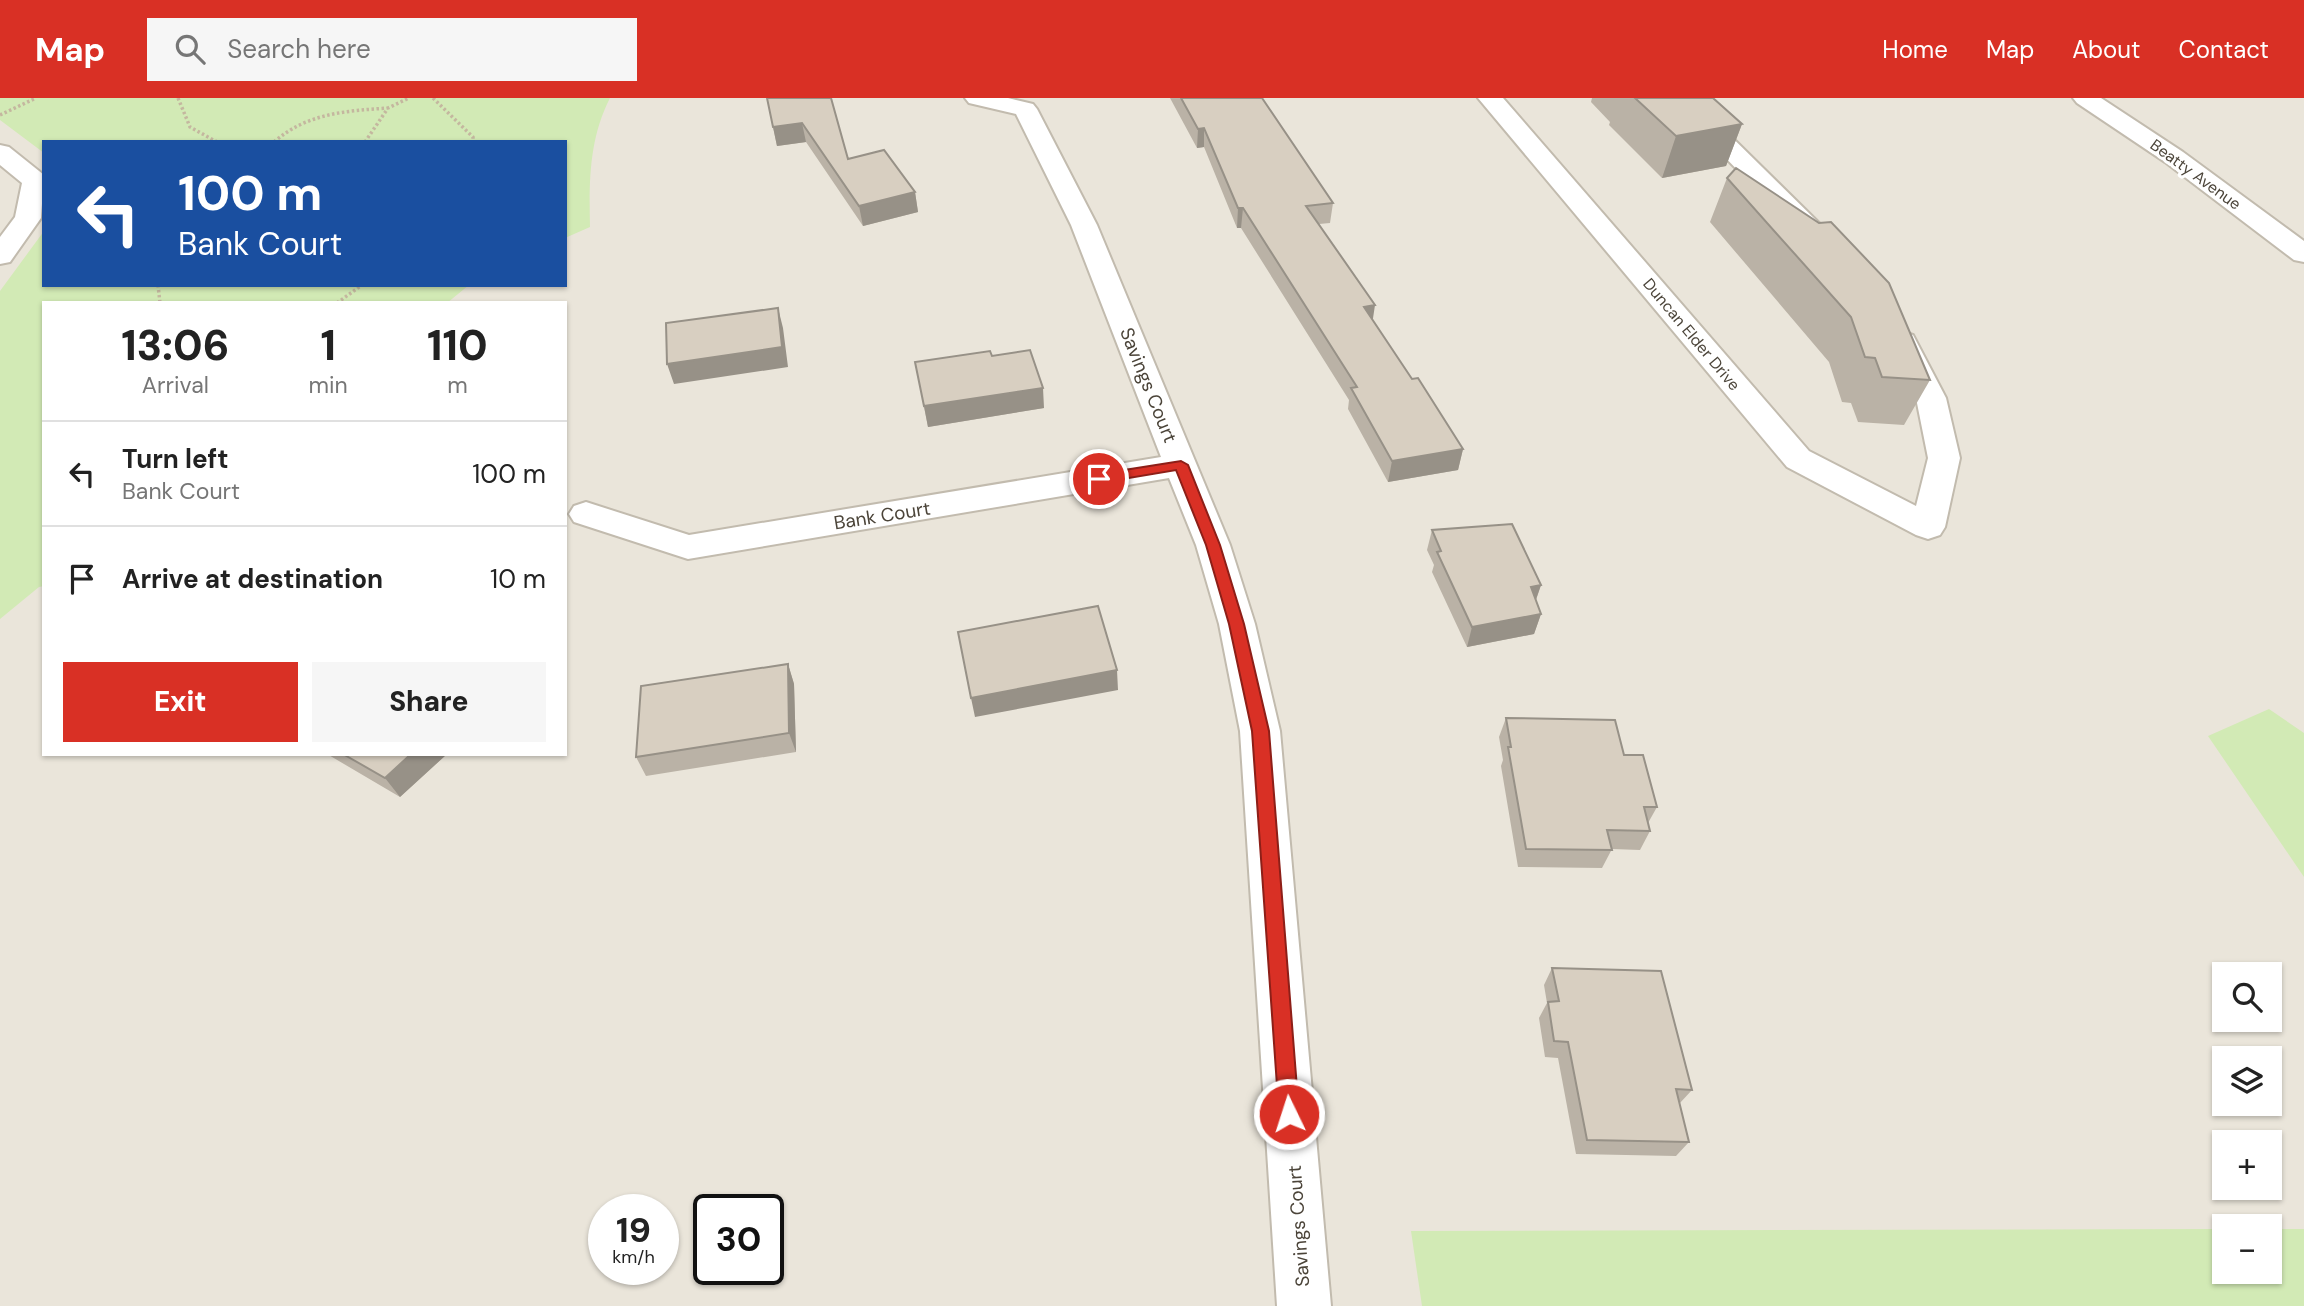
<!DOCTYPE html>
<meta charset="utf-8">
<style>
:root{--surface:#fff;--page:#f6f6f6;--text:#222;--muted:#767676;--line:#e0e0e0;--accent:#d93025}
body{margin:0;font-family:"DM Sans",sans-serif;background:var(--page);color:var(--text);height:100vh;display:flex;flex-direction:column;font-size:26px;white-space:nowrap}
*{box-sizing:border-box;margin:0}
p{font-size:23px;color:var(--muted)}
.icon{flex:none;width:38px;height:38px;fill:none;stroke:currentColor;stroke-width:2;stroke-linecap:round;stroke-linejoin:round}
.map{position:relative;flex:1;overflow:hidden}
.details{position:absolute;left:42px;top:203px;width:525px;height:455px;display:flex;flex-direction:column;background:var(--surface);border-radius:0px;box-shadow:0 2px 5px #0004}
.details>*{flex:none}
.guide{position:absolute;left:42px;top:42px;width:525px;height:147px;border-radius:0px;box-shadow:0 2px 5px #0004;background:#1a4fa0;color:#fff;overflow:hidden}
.tools{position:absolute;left:2212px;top:864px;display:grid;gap:14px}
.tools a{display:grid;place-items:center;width:70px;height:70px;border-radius:0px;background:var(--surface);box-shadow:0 2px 5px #0004;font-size:35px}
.speed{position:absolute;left:588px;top:1096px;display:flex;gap:14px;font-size:35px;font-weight:700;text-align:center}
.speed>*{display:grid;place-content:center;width:91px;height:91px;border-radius:50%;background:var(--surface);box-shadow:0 2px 5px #0004;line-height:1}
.speed small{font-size:18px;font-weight:400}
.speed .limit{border:4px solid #111;border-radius:10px;background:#fff;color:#111}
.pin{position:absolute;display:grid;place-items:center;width:60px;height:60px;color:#fff;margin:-30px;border:4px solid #fff;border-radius:50%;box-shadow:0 2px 7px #0007}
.me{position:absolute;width:77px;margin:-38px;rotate:356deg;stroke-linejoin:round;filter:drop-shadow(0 0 5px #0008)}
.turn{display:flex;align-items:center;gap:24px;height:147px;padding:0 21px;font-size:32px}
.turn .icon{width:91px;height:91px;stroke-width:2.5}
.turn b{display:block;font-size:49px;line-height:60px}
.eta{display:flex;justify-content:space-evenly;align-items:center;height:119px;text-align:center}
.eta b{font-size:42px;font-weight:800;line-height:49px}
.button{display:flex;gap:14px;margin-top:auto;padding:14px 21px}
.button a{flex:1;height:80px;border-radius:0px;background:var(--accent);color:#fff;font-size:28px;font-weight:800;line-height:80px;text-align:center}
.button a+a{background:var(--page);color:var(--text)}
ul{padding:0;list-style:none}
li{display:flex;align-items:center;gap:21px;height:105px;padding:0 21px;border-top:2px solid var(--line)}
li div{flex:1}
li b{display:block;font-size:26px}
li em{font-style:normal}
header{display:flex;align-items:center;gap:42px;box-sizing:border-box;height:98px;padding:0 35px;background:var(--accent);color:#fff}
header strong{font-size:33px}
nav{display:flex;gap:38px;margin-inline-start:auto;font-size:24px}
.search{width:490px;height:63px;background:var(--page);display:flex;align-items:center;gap:18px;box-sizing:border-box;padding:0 24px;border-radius:0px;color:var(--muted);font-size:26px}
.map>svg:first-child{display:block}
.residential{fill:#eae5da;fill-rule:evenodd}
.green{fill:#d2eab5}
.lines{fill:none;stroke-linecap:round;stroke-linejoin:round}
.minor-casing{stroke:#c2bbae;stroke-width:4}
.path{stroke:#c4b79f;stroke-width:3.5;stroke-dasharray:2.5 2.5;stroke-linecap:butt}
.minor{fill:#fff;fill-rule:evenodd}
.wall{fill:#bab2a6}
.shaded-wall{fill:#979187}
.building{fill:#d8cfc1;stroke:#979187;stroke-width:2}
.route{fill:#d93025;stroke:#8d1f18;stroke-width:2}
.labels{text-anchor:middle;stroke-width:6;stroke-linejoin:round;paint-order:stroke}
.far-street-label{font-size:16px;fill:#4b4439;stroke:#fff}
.street-label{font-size:19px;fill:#4b4439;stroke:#fff}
</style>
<header>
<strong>Map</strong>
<div class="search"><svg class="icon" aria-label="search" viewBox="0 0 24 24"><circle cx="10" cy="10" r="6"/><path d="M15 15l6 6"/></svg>Search here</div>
<nav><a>Home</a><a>Map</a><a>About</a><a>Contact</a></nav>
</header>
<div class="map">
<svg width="2304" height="1208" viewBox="0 0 2304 1208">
<rect width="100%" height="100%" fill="#f6f3ec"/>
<path class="residential" d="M0,0H2304V1208H0ZM44,44H565V187H44ZM44,205H565V656H44ZM2224,877H2270V922H2224ZM2224,961H2270V1006H2224ZM2224,1045H2270V1090H2224ZM604,1111H663V1171H604ZM709,1111H768V1171H709ZM2224,1129H2270V1174H2224Z"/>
<path class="green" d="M0,0H610C589,41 589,83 590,129L565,140V44H44V55L0,22Z
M44,133V187H469L447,205H44V488L39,489L0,521V193Z
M2269,611L2304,635V779L2208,638Z
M2224,1131V1174H2270V1131H2304V1208H1422L1411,1133Z"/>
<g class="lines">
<g class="minor-casing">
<path id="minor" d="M965,0H1008L1033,6L1037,11L1097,127L1230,447L1255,526L1280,633L1331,1208H1277L1240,633L1219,526L1196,447L1169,380L688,461L574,424L569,416L574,408L586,404L689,437L1161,359L1071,127L1016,16L969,5Z
M1478,0H1503L1809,353L1916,408L1928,360L1916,300L1888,243L1893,237L1903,234L1913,237L1946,300L1960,360L1945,429L1940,437L1928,441L1916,437L1787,369Z
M1667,0H1692L1821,127L1825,133L1821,139L1812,141L1803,139Z
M2073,0H2101L2183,54L2304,143V164L2294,162L2165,64L2077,5Z
M0,47L9,49L44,77L41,120L10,164L0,166V139L15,119L22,85L0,67Z"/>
</g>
<path class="path" d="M178,0L190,29L217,44
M433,0L473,39V44
M0,17L36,0
M274,44C307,15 346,13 388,10
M365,44L388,10L409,0
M158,187L160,205
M337,205L362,187"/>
<use href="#minor" class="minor"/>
</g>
<path class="wall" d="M831,0L848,61L915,94L918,114L863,128L806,44L777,48L773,29Z
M1170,0H1262L1333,105L1330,125L1319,126L1373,222L1412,281L1463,351L1458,372L1388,384L1348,311L1349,302L1241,130H1237L1204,49L1197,50Z
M1592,0H1713L1742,26L1726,68L1662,80L1609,27L1610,24L1591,4Z
M1727,80L1930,282L1904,327L1858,324L1851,305L1842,304L1829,264L1710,124Z
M992,258L1044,310L928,329L915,264Z
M1432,432L1541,487L1536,502L1541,516L1534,536L1467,549L1432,474L1434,467L1427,452Z
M788,566L794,586L796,654L646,678L636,659Z
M1506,620L1624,657L1657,709L1648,725L1650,733L1640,752L1612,751L1602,770L1518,769L1501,668L1503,662L1499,639Z
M327,656H447L400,699Z
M1552,870L1692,992L1679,1006L1689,1044L1676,1058L1576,1056L1558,960L1545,959L1539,920L1547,905L1544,887Z"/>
<path class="shaded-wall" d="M802,25L806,44L777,48L773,29Z
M1742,26L1726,68L1662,80L1676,38Z
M1204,30V49L1197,50L1198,31Z
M915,94L918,114L863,128L859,108Z
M1238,110H1243L1241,130H1237Z
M1375,207L1372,227L1364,209Z
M778,210L783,230L788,269L674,286L667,266Z
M1043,290L1044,310L928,329L924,308Z
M1463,351L1458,372L1388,384L1392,363Z
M1541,487L1534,507L1531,489Z
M1541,516L1534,536L1467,549L1472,529Z
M788,566L794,586L796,654L789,635Z
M1117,572L1118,592L975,619L971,600Z
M411,656H447L400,699L385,680Z"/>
<path class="building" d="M767,0H831L848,61L884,52L915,94L859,108L802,25L773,29Z
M1181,0H1262L1333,105L1306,108L1375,207L1364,209L1412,281L1418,280L1463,351L1392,363L1351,290L1357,289L1243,110H1238L1204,30L1198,31Z
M1635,0H1713L1742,26L1676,38Z
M1736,70L1819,125L1831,124L1889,185L1930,282L1882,279L1875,260L1865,259L1851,219L1727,80Z
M778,210L782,249L667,266L666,225Z
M1030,252L1043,290L924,308L915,264L990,253L992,258Z
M1512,426L1541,487L1531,489L1541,516L1472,529L1437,454L1441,453L1432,432Z
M1098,508L1117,572L971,600L958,534Z
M788,566L789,635L636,659L641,588Z
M1506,620L1615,622L1624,657H1643L1657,709H1644L1650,733L1607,732L1612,752L1526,751L1508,649H1511Z
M343,656H411L385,680Z
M1552,870L1661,873L1692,992L1676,991L1689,1044L1587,1042L1568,944L1554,943L1548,904L1559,903Z"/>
<path class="route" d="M1181,363L1188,367L1220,447L1244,526L1269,633L1299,1016L1297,1023L1289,1026L1282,1023L1279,1016L1252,633L1229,526L1206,447L1176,372L1099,385L1092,381L1099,376Z"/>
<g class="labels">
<g class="far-street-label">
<text transform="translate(2196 76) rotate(36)" y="6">Beatty Avenue</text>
<text transform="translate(1692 236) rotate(50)" y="6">Duncan Elder Drive</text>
</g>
<g class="street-label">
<text transform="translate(1149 287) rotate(68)" y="7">Savings Court</text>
<text transform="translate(882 417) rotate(-9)" y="7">Bank Court</text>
<text transform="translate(1298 1128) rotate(-94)" y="7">Savings Court</text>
</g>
</g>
</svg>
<div class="tools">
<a><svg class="icon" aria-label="search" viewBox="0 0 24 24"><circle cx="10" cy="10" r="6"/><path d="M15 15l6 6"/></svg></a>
<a><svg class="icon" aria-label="layers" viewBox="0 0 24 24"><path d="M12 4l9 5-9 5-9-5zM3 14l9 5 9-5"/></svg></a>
<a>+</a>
<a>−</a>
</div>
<div class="speed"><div>19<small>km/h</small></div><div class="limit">30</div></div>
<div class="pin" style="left:1099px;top:381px;background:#d93025"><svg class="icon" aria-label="arrive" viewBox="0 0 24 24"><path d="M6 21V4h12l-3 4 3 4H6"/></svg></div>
<svg class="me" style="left:1289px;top:1016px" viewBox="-20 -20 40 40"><circle r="17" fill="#d93025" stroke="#fff" stroke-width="3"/><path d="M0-11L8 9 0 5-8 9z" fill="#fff"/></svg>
<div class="guide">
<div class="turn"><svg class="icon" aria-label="left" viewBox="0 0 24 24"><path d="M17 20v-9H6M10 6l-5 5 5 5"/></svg><div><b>100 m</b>Bank Court</div></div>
</div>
<section class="details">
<div class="eta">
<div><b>13:06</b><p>Arrival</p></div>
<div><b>1</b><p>min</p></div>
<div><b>110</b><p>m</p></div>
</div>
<ul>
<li><svg class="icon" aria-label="left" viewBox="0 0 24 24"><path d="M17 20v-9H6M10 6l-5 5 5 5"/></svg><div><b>Turn left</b><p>Bank Court</p></div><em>100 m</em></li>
<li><svg class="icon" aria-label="arrive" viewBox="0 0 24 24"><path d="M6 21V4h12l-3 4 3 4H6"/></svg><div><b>Arrive at destination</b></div><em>10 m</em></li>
</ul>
<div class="button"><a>Exit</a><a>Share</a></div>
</section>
</div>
